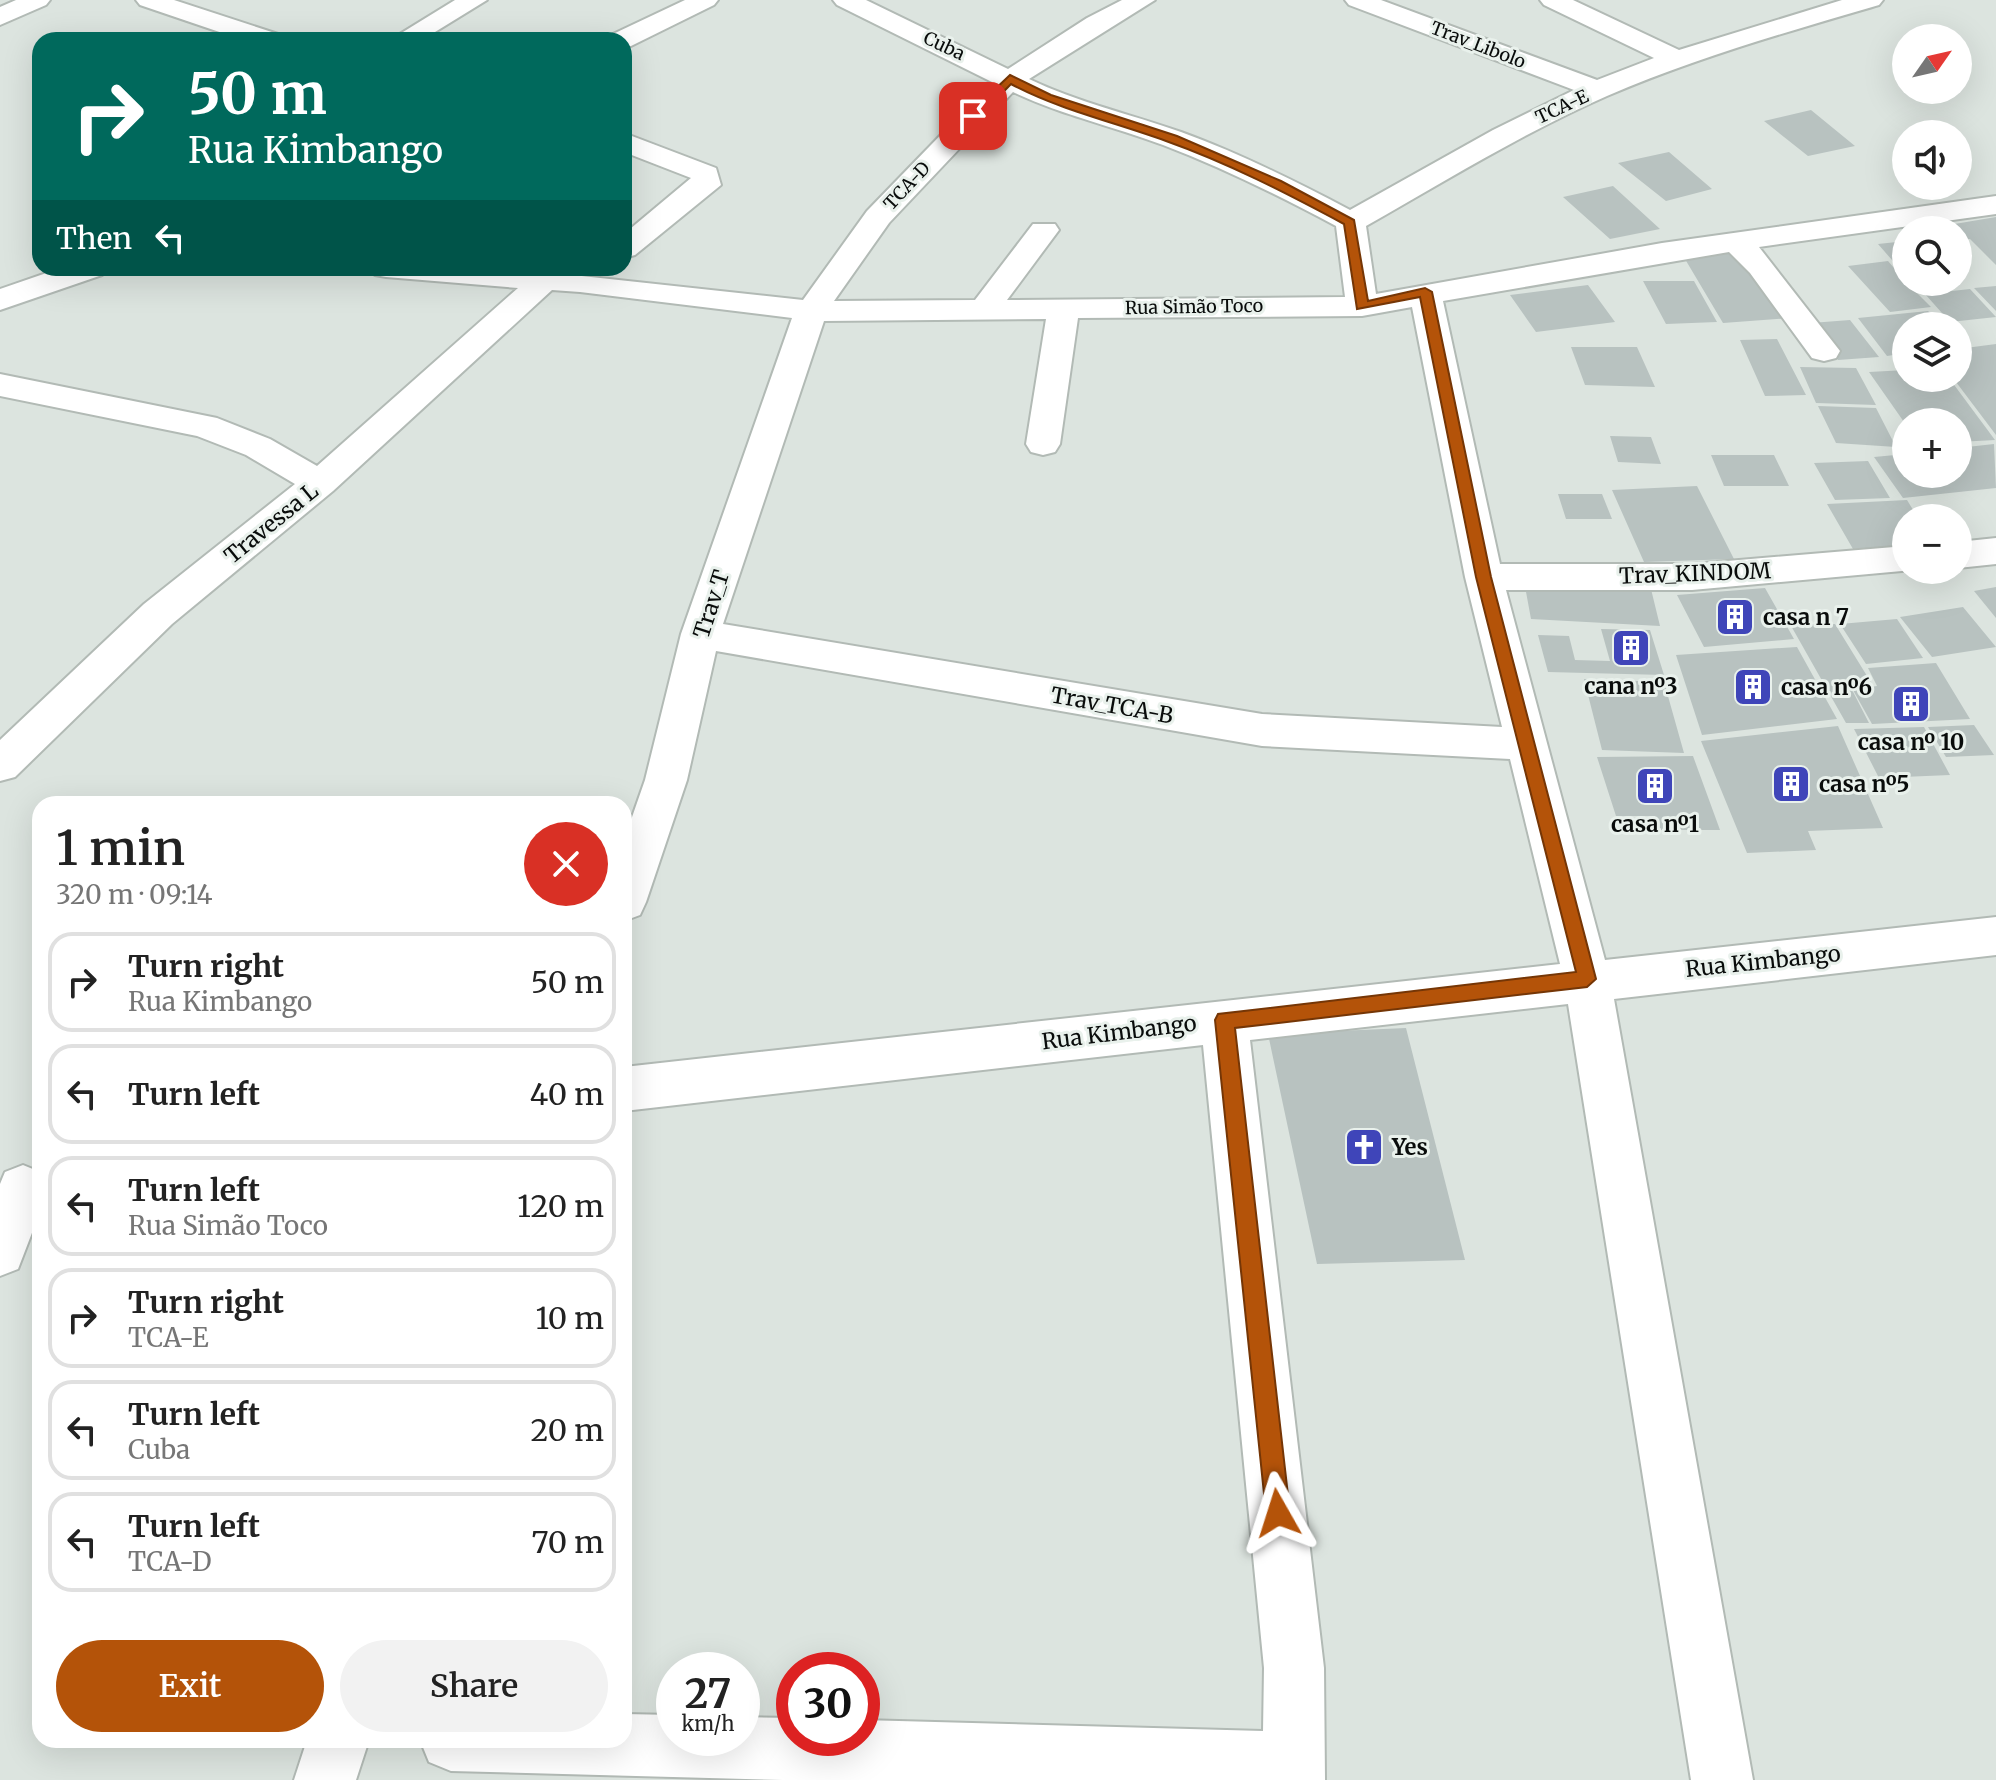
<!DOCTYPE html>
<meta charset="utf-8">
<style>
:root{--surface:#fff;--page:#f2f2f2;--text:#222;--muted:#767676;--line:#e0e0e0;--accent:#b45309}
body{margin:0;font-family:Merriweather,serif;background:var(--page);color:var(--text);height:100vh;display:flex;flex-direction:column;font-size:30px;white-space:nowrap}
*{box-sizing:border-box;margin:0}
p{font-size:26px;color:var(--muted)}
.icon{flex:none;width:44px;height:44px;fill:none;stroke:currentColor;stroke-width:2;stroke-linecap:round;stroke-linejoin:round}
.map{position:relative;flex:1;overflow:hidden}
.sheet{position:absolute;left:32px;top:796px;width:600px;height:952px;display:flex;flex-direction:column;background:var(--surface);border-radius:24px;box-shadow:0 8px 32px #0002}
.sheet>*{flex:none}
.banner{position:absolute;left:32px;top:32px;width:600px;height:244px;border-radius:24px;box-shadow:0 8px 32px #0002;background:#00695c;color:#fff;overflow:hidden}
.needle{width:52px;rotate:56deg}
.buttons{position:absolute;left:1892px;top:24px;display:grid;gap:16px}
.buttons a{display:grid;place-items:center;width:80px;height:80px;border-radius:50%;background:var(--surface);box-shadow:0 8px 32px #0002;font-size:40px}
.speed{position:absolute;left:656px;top:1652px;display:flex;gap:16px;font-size:40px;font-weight:700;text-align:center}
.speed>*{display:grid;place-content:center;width:104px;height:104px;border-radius:50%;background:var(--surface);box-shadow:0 8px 32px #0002;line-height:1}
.speed small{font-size:20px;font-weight:400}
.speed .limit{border:12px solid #d22;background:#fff;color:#111}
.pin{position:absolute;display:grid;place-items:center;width:68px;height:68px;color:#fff;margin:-34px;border-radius:16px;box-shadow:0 4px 12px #0006}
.me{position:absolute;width:88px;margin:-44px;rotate:354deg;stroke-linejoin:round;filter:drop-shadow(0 0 6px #0008)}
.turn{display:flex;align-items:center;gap:28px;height:168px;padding:0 24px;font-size:36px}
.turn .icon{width:104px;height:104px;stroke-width:2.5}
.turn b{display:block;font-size:56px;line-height:68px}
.then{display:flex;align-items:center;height:76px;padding:0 24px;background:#0003;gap:16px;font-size:30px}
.round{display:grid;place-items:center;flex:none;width:84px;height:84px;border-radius:42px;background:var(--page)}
.headline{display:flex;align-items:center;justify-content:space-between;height:136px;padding:0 24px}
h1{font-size:48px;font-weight:600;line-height:60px}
.primary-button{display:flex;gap:16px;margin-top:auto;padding:16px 24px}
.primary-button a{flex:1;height:92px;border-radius:48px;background:var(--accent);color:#fff;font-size:32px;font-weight:600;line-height:92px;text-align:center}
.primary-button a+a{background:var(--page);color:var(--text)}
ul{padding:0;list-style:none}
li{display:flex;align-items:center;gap:24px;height:100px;margin:0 16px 12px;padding:0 8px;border:4px solid var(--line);border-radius:24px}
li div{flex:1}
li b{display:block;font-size:30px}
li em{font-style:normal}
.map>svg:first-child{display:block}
.building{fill:#b8c2c0}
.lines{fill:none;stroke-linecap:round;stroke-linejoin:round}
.minor-casing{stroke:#b2bab5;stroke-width:4}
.minor{fill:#fff;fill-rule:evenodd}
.route{fill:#b45309;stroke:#753606;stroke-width:2}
.labels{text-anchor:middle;stroke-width:6;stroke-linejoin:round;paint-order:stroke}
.far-street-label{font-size:18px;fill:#090c0b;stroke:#e9f1ec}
.street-label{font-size:22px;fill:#090c0b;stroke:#e9f1ec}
.poi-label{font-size:22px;font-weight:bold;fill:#090c0b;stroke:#e9f1ec;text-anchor:start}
</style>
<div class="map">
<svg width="1996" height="1780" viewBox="0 0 1996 1780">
<rect width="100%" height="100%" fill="#dce4df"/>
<path class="building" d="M1811,110L1855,146L1808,156L1764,121Z
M1669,152L1712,189L1666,201L1618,163Z
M1613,186L1660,229L1610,239L1563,197Z
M1996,217V265L1970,239L1958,240V230H1919Z
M1906,241V276L1878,244Z
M1742,249L1791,318L1723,323L1682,254Z
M1888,261L1906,282L1931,307L1890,312L1848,266Z
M1643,281H1694L1717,322L1666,324Z
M1588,285L1615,322L1536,332L1510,295Z
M1996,286V311L1974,288Z
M1970,289L1996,317L1950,322L1925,294Z
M1928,311L1943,326H1906V353L1887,356L1858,318Z
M1850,320L1879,357L1838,360L1811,323Z
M1777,339L1806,395L1765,396L1740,340Z
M1996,344V435L1953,378H1958V349Z
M1571,347H1637L1655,387L1585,385Z
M1800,367L1856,368L1876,405L1816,403Z
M1906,370V378H1949L1995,440L1958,442V422H1904L1869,372Z
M1818,406L1876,408L1896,447L1836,443Z
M1610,436L1651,437L1661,464L1618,462Z
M1994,444L1996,488L1903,498L1874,457L1906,454V474H1958V448Z
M1711,455H1774L1789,486H1724Z
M1868,461L1890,498L1835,500L1814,463Z
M1697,486L1734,559L1644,562L1612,490Z
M1558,494H1602L1612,519H1566Z
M1907,500L1918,518H1906V546L1853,549L1827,504Z
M1524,581L1651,589L1660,626L1531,619Z
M1996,587V618L1974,591Z
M1765,588L1794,639L1704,647L1677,595Z
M1963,607L1996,647L1932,657L1900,617Z
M1897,619L1923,658L1866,664L1840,624Z
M1790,624H1835L1872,684H1849L1869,723H1846Z
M1601,629L1650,630L1664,675L1548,672L1538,635L1569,636L1575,660L1610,661Z
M1797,647L1837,719L1702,735L1676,655Z
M1936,663L1970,719L1872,724L1853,690L1877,686L1868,668Z
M1584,679L1664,682L1684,753L1602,750Z
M1974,725L1994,755L1946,757L1928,727Z
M1838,726L1883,828L1808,831L1816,850L1747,853L1701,741Z
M1924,727L1950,775L1879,778L1854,729Z
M1693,756L1720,830H1659L1655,816H1616L1597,757Z
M1406,1028L1465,1260L1317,1264L1268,1034Z"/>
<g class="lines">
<g class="minor-casing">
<path id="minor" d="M16,0H50L46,5L0,25V7Z
M136,0H174L278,34L282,40H243L140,5Z
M455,0H487L422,40H390Z
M685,0H718L714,5L631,46L624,47V40H609L613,34Z
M833,0H866L1008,69L1087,18L1122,0H1155L1029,79C1077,102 1130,114 1181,132C1239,153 1295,181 1350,210L1493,130L1574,90L1349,5L1345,0H1381L1597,80L1654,58L1544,5L1540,0H1573L1679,50L1842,0H1883L1879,5C1787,32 1695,58 1607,96C1523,133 1445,181 1366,226L1376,294L1662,243L1996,196V214L1759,247L1840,351L1836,358L1824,361L1812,358L1750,273L1729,252L1443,301L1500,564H1692L1906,546V570H1913L1692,590H1506L1605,960L1996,917V955L1614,999L1753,1780H1691L1568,1004L1250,1040L1324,1668L1325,1780H783L451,1771L429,1762L420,1740H624V1714L674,1715V1738H742V1717L794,1718V1738H862V1720L1263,1731L1264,1668L1203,1045L624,1111V1067L1560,964L1510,759L1262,746L716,651L687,780L646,902L640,915L624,921V840L645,780L681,634L792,318L580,292L552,290L333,491L172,624L15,777L0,781V740L144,604L295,484L246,455L197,436L0,396V374L217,418L270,439L317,466L518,288L386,277L375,275L370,268H507L803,300L867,211L992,82L837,5ZM1013,92C1061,115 1113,126 1163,145C1223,168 1280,196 1336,226L1345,297L1007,300L1059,230L1055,224H1033L975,300L834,301L889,223ZM1412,307L1465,577L1502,727L1262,714L723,624L824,321L1046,319L1026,444L1031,452L1043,455L1055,452L1060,444L1078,318L1362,316Z
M624,133L716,168L721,185L635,255L624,258V234L691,178L624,152Z
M61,268H107L102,275L0,310V289Z
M1996,538V564L1958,568V542Z
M23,1165L40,1172V1212L18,1269L0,1276V1184L5,1172Z
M307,1740H369L356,1780H294Z"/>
</g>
<use href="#minor" class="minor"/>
</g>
<path class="route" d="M1010,75L1051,95L1177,136L1281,181L1354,220L1368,301L1425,288L1432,292L1491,577L1596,979L1587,987L1235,1028L1290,1513L1286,1522L1278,1525L1269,1522L1266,1513L1215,1020L1218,1014L1576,972L1476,577L1420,297L1357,309L1344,224C1286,193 1228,163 1166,141C1114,122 1060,110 1011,84L977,119H969V114Z"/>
<defs>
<g id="building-square" transform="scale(2)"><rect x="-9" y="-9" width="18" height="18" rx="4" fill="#3f45b9" stroke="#e9f1ec"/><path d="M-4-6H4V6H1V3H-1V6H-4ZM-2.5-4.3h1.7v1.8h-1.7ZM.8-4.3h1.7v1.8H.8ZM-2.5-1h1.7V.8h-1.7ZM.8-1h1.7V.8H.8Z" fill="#fff"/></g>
<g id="church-square" transform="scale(2)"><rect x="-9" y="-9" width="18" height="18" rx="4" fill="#3f45b9" stroke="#e9f1ec"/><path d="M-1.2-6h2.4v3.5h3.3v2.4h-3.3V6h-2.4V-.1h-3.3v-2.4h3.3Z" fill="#fff"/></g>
</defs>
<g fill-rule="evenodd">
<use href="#building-square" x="1735" y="617"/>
<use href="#building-square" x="1631" y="648"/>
<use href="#building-square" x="1753" y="687"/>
<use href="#building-square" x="1911" y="704"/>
<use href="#building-square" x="1791" y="784"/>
<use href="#building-square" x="1655" y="786"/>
<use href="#church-square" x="1364" y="1147"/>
</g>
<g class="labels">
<g class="far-street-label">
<text transform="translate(1478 45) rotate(21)" y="6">Trav_Libolo</text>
<text transform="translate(944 46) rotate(25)" y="6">Cuba</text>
<text transform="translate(1562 107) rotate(-25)" y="6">TCA-E</text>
<text transform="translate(907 186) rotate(-47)" y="6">TCA-D</text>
<text transform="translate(1194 307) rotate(-1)" y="6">Rua Simão Toco</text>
</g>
<g class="street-label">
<text transform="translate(271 523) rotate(-39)" y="8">Travessa L</text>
<text transform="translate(1695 573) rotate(-2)" y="8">Trav_KINDOM</text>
<text transform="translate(711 604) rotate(-72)" y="8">Trav_T</text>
<text transform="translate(1112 705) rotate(10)" y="8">Trav_TCA-B</text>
<text transform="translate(1763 961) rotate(-6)" y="8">Rua Kimbango</text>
<text transform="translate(1119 1032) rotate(-7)" y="8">Rua Kimbango</text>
</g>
<g class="poi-label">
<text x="1763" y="625">casa n 7</text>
<text x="1631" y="694" text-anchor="middle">cana nº3</text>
<text x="1781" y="695">casa nº6</text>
<text x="1911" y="750" text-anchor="middle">casa nº 10</text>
<text x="1819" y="792">casa nº5</text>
<text x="1655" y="832" text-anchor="middle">casa nº1</text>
<text x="1392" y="1155">Yes</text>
</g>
</g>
</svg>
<div class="buttons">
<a><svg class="needle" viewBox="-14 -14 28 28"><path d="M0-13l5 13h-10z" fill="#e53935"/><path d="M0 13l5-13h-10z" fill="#767676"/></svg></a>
<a><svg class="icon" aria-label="sound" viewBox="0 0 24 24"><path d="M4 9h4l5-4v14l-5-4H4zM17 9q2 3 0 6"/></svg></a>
<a><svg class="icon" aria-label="search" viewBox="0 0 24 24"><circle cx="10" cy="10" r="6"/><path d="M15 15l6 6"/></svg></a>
<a><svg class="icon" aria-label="layers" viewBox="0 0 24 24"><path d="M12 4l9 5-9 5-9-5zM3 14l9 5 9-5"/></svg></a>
<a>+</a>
<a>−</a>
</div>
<div class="speed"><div>27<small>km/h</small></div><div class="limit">30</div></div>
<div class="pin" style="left:973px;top:116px;background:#d93025"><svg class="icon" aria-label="arrive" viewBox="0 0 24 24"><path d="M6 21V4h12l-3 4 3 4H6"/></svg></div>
<svg class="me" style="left:1278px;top:1513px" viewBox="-20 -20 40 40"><path d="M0-17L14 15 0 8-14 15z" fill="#b45309" stroke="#fff" stroke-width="4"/></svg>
<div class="banner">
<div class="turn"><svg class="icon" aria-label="right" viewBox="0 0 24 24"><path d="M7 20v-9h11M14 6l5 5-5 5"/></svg><div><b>50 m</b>Rua Kimbango</div></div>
<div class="then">Then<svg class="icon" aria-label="left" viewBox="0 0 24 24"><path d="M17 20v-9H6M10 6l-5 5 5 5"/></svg></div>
</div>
<section class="sheet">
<div class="headline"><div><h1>1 min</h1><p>320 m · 09:14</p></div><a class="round" style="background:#d93025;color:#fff"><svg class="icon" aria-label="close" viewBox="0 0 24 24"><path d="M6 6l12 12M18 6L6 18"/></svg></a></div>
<ul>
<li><svg class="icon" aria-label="right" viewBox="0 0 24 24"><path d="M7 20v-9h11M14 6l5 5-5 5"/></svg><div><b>Turn right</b><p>Rua Kimbango</p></div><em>50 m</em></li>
<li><svg class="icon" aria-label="left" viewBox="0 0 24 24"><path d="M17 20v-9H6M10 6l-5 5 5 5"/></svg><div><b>Turn left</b></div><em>40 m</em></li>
<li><svg class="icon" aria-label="left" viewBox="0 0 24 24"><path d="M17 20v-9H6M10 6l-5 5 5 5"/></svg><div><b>Turn left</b><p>Rua Simão Toco</p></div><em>120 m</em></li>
<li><svg class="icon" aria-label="right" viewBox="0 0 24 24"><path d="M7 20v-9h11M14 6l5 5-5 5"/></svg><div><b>Turn right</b><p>TCA-E</p></div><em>10 m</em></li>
<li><svg class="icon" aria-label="left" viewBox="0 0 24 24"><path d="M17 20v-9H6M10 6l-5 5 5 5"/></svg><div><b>Turn left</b><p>Cuba</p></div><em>20 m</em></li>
<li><svg class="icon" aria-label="left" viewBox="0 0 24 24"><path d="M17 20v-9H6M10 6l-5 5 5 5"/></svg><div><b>Turn left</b><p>TCA-D</p></div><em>70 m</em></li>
</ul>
<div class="primary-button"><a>Exit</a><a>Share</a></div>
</section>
</div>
